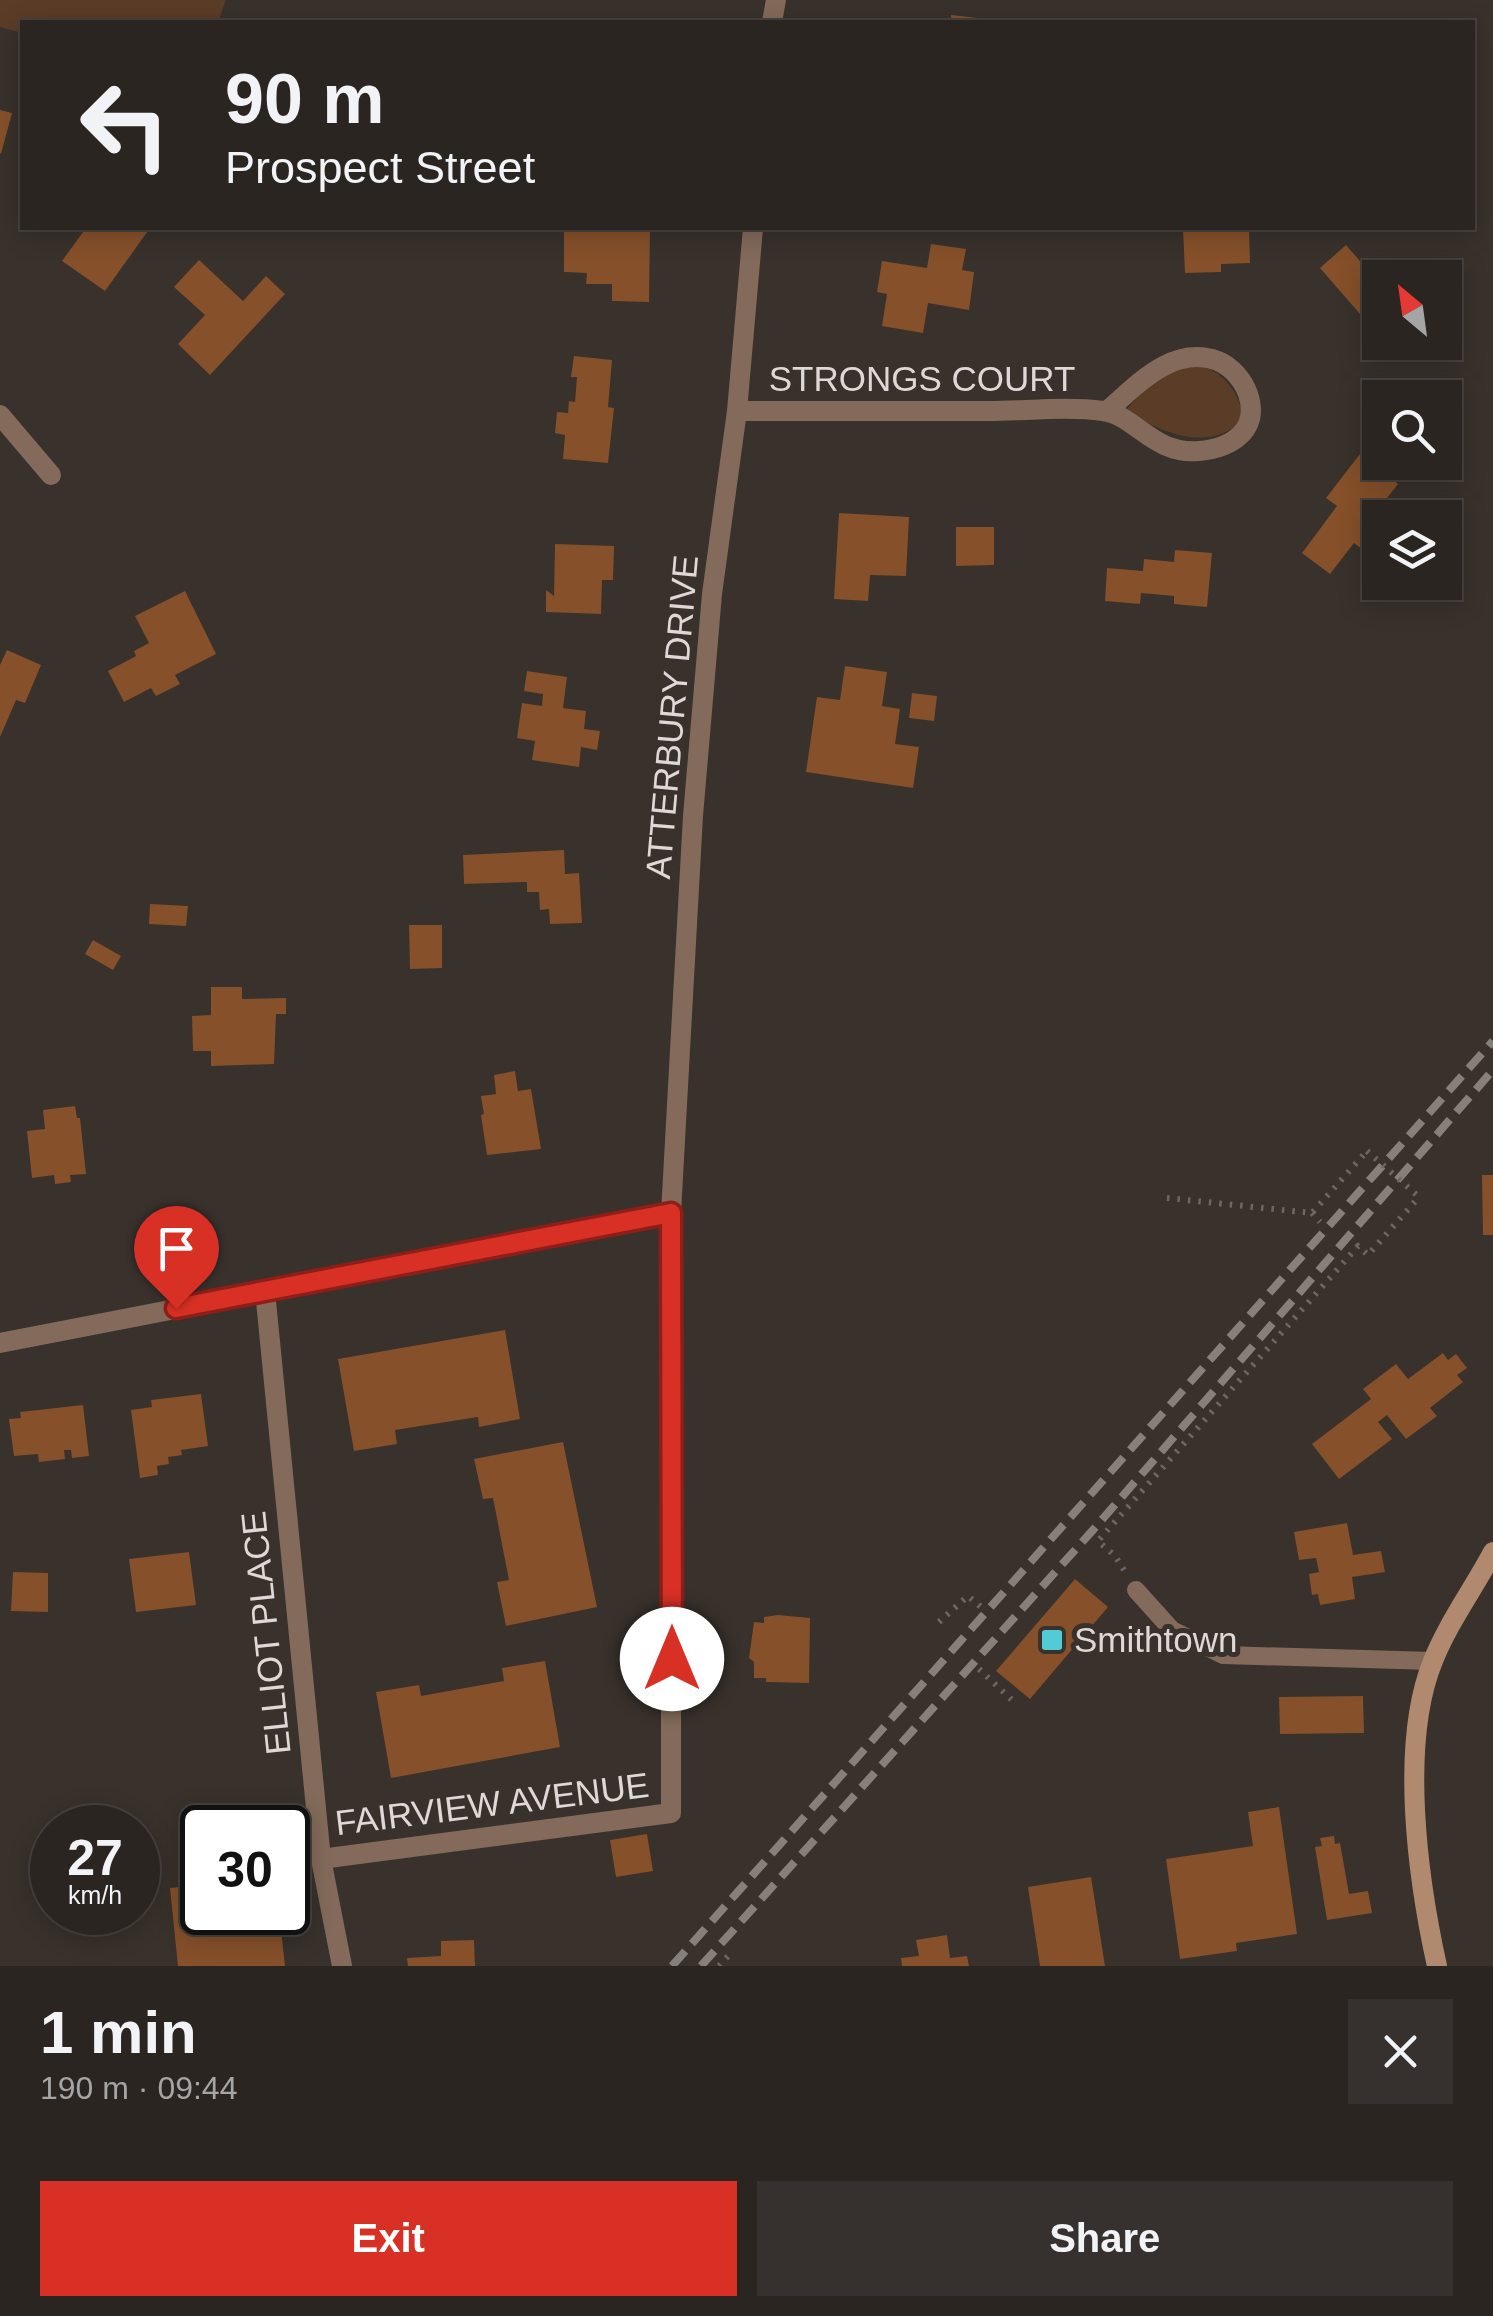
<!DOCTYPE html>
<meta charset="utf-8">
<style>
:root{--surface:#2a2521;--page:#36312e;--text:#f1f3f6;--muted:#a5a5a5;--line:#46423f;--accent:#d93025}
body{margin:0;font-family:Helvetica,sans-serif;background:var(--page);color:var(--text);height:100vh;display:flex;flex-direction:column;font-size:38px;white-space:nowrap}
*{box-sizing:border-box;margin:0}
p{font-size:32px;color:var(--muted)}
.icon{flex:none;width:55px;height:55px;fill:none;stroke:currentColor;stroke-width:2;stroke-linecap:round;stroke-linejoin:round}
.map{position:relative;height:1966px;overflow:hidden}
.details{display:flex;flex-direction:column;background:var(--surface);flex:1}
.details>*{flex:none}
.top-card{position:absolute;left:20px;top:20px;width:1455px;height:210px;border-radius:0px;box-shadow:0 5px 25px #0003,0 0 0 2px var(--line);background:#2a2521;color:var(--text);overflow:hidden}
.needle{width:65px;rotate:331deg}
.tools{position:absolute;left:1362px;top:260px;display:grid;gap:20px}
.tools a{display:grid;place-items:center;width:100px;height:100px;border-radius:0px;background:var(--surface);box-shadow:0 5px 25px #0003,0 0 0 2px var(--line);font-size:50px}
.speed{position:absolute;left:30px;top:1805px;display:flex;gap:20px;font-size:50px;font-weight:700;text-align:center}
.speed>*{display:grid;place-content:center;width:130px;height:130px;border-radius:50%;background:var(--surface);box-shadow:0 5px 25px #0003,0 0 0 2px var(--line);line-height:1}
.speed small{font-size:25px;font-weight:400}
.speed .limit{border:5px solid #111;border-radius:15px;background:#fff;color:#111}
.pin{position:absolute;display:grid;place-items:center;width:85px;height:85px;color:#fff;margin:-102px -42px;border-radius:50% 50% 50% 0;rotate:-45deg;box-shadow:0 0 10px #0007}
.pin .icon{rotate:45deg}
.me{position:absolute;width:110px;margin:-55px;rotate:0deg;stroke-linejoin:round;filter:drop-shadow(0 0 8px #0008)}
.turn{display:flex;align-items:center;gap:35px;height:210px;padding:0 40px;font-size:45px}
.turn .icon{width:130px;height:130px;stroke-width:2.5}
.turn b{display:block;font-size:70px;line-height:85px}
.round{display:grid;place-items:center;flex:none;width:105px;height:105px;border-radius:0px;background:var(--page)}
.overview{display:flex;align-items:center;justify-content:space-between;height:170px;padding:0 40px}
h1{font-size:60px;font-weight:600;line-height:75px}
.cta{display:flex;gap:20px;margin-top:auto;padding:20px 40px}
.cta a{flex:1;height:115px;border-radius:0px;background:var(--accent);color:#fff;font-size:40px;font-weight:600;line-height:115px;text-align:center}
.cta a+a{background:var(--page);color:var(--text)}
.map>svg:first-child{display:block}
.green{fill:#5b3c27}
.building{fill:#85502a}
.lines{fill:none;stroke-linecap:round;stroke-linejoin:round}
.path{stroke:#6d6763;stroke-width:6;stroke-dasharray:2.5 8;stroke-linecap:butt}
.lane{stroke:#836a5a;stroke-width:18}
.street{stroke:#836a5a;stroke-width:20}
.secondary{stroke:#b0896f;stroke-width:20}
.rail{stroke:#86807c;stroke-width:8;stroke-dasharray:20 10;stroke-linecap:butt}
.path-bridge{stroke:#6d6763;stroke-width:6;stroke-dasharray:2.5 8;stroke-linecap:butt}
.route-casing{stroke:#8d1f18;stroke-width:25}
.route{stroke:#d93025;stroke-width:18}
.poi-dot{fill:#52cbd7;stroke:#38312c;stroke-width:4}
.labels{text-anchor:middle;stroke-width:10;stroke-linejoin:round;paint-order:stroke}
.street-label{font-size:35px;fill:#ded9d7;stroke:#38312c}
.poi-label{font-size:35px;fill:#ded9d7;stroke:#38312c;text-anchor:start}
</style>
<div class="map">
<svg width="1493" height="1966" viewBox="0 0 1493 1966">
<rect width="100%" height="100%" fill="#38312c"/>
<path class="green" d="M0,0H226L218,22H22V33L0,27Z
M1194,364C1223,370 1238,390 1244,419C1209,455 1160,431 1125,411L1152,381Z"/>
<path class="building" d="M951,15L986,19V22H951Z
M0,110L12,113L1,154L0,153Z
M86,228H150L105,291L62,261Z
M564,228H650L649,302L612,301V284H586L587,273L564,272Z
M1149,228H1180V231L1149,232Z
M1183,228H1249L1250,263L1221,264V272L1185,273Z
M931,244L966,249L962,270L974,272L969,310L928,303L923,333L882,326L887,294L877,292L882,261L927,268Z
M1346,245L1372,275L1381,268L1389,278H1380V337L1320,268Z
M199,260L243,301L266,276L285,294L210,375L178,344L205,315L174,287Z
M574,356L612,360L608,407L614,408L608,463L563,459L565,435L555,433L557,412L568,413L569,401L575,402L577,377H571Z
M1360,454L1398,484L1376,512L1384,518H1380V534L1366,552L1354,543L1330,574L1302,553L1337,506L1326,498Z
M839,513L909,517L906,576L870,575L868,601L834,599Z
M956,527H994V565L956,566Z
M555,544L614,546L613,580H602L601,614L546,612V590L554,596Z
M1175,550L1212,553L1207,607L1174,604V596L1141,593L1140,604L1105,601L1107,568L1143,571L1144,559L1174,562Z
M185,591L216,654L175,675L180,684L156,696L151,688L124,702L108,671L136,656L134,651L149,643L135,616Z
M7,650L41,665L25,703L16,700L0,737V665Z
M845,666L887,672L882,706L900,709L895,744L919,747L913,788L806,772L817,697L840,700Z
M527,671L567,677L563,708L586,711L584,729L600,731L597,750L581,747L579,767L532,760L535,741L517,738L522,703L542,706L543,694L524,691Z
M912,693L937,696L934,721L909,718Z
M564,850L565,874L579,873L582,923L550,924L549,909L540,910L539,892H527V882L464,884L463,855Z
M150,904L188,906L186,926L149,924Z
M409,925H442V968L410,969Z
M93,940L121,956L113,970L85,954Z
M211,987H242V999L286,998V1014H276L274,1064L211,1066V1051H193L192,1016L211,1015Z
M515,1071L518,1091L531,1089L541,1149L487,1155L481,1115L484,1114L481,1096L496,1094L494,1075Z
M75,1106L77,1118H80L86,1174L70,1175L71,1182L55,1184L54,1175L32,1178L27,1131L45,1129L43,1110Z
M1482,1175H1493V1235H1483Z
M505,1330L520,1419L479,1427L478,1417L395,1430L397,1444L354,1451L338,1359Z
M1443,1353L1448,1360L1456,1354L1467,1368L1457,1375L1463,1382L1430,1408L1437,1416L1406,1439L1387,1415L1378,1422L1392,1439L1339,1479L1312,1444L1371,1399L1363,1389L1396,1364L1408,1379Z
M201,1394L208,1446L181,1450L182,1455L168,1457L169,1464L157,1466L158,1475L140,1478L131,1410L152,1407L151,1400Z
M83,1405L89,1456L72,1458L71,1450H64L65,1459L39,1462L38,1454L14,1456L9,1419L21,1418L20,1412Z
M563,1442L597,1607L506,1626L497,1582L509,1580L493,1498L483,1499L474,1459Z
M1347,1523L1353,1555L1381,1551L1385,1572L1352,1577L1355,1599L1320,1605L1318,1594L1312,1595L1309,1574L1319,1572L1316,1558L1299,1560L1294,1532Z
M189,1552L196,1605L136,1612L129,1559Z
M13,1572L48,1573V1612L11,1611Z
M1075,1579L1108,1607L1030,1699L996,1671Z
M778,1615L810,1618L809,1683L766,1682V1678H754V1662L749,1658L754,1622L764,1623V1617Z
M545,1661L560,1747L391,1778L376,1692L419,1685L421,1696L504,1681L502,1668Z
M1363,1696L1364,1733L1280,1734L1279,1697Z
M1279,1807L1297,1934L1236,1943L1237,1951L1180,1959L1166,1859L1253,1846L1248,1812Z
M647,1834L653,1871L616,1877L610,1840Z
M1334,1836L1335,1844L1340,1843L1349,1894L1368,1891L1372,1913L1327,1920L1315,1847L1322,1846L1320,1838Z
M1091,1877L1105,1966H1040L1028,1887Z
M202,1885V1912H279L285,1966H178L170,1888Z
M947,1935L950,1958L967,1956L969,1966H902L901,1958L919,1956L916,1940Z
M474,1940L475,1966H408L407,1958L441,1956V1941Z"/>
<g class="lines">
<path class="path" d="M1167,1198L1312,1213L1367,1151
M1312,1213L1320,1222
M1124,1570L1115,1556L1098,1541L1358,1246L1368,1255L1419,1197
M939,1622L968,1596L981,1607
M979,1669L1014,1702
M719,1966L729,1955"/>
<path class="lane" d="M1136,1590L1172,1630L1223,1655L1433,1661"/>
<path class="street" d="M772,22L776,0
M737,411C821,411 905,411 989,411C1026,411 1066,406 1103,411C1135,415 1153,455 1199,451C1232,448 1260,430 1248,394C1243,380 1232,367 1218,361C1173,344 1137,385 1107,411
M0,415L51,475
M265,1291L321,1859L342,1966
M0,1343L671,1213
M321,1859L671,1813V1213L693,816L712,594L737,411L753,228"/>
<path class="secondary" d="M1437,1966C1418,1880 1399,1744 1433,1661C1448,1623 1474,1588 1493,1552"/>
<path class="rail" d="M672,1966L1493,1041
M701,1966L1093,1530L1493,1070"/>
<path class="path-bridge" d="M1367,1151L1419,1197"/>
</g>
<g class="lines">
<g class="route-casing">
<path id="route" d="M176,1308L671,1213L672,1659"/>
</g>
<use href="#route" class="route"/>
</g>
<rect class="poi-dot" x="1040" y="1628" width="24" height="24" rx="5"/>
<g class="labels">
<g class="street-label">
<text x="922" y="391">STRONGS COURT</text>
<text transform="translate(672 717) rotate(-85)" y="12">ATTERBURY DRIVE</text>
<text transform="translate(266 1633) rotate(-96)" y="12">ELLIOT PLACE</text>
<text transform="translate(492 1804) rotate(-7)" y="12">FAIRVIEW AVENUE</text>
</g>
<g class="poi-label">
<text x="1074" y="1652">Smithtown</text>
</g>
</g>
</svg>
<div class="tools">
<a><svg class="needle" viewBox="-14 -14 28 28"><path d="M0-13l5 13h-10z" fill="#e53935"/><path d="M0 13l5-13h-10z" fill="#a5a5a5"/></svg></a>
<a><svg class="icon" aria-label="search" viewBox="0 0 24 24"><circle cx="10" cy="10" r="6"/><path d="M15 15l6 6"/></svg></a>
<a><svg class="icon" aria-label="layers" viewBox="0 0 24 24"><path d="M12 4l9 5-9 5-9-5zM3 14l9 5 9-5"/></svg></a>
</div>
<div class="speed"><div>27<small>km/h</small></div><div class="limit">30</div></div>
<div class="pin" style="left:176px;top:1308px;background:#d93025"><svg class="icon" aria-label="arrive" viewBox="0 0 24 24"><path d="M6 21V4h12l-3 4 3 4H6"/></svg></div>
<svg class="me" style="left:672px;top:1659px" viewBox="-20 -20 40 40"><circle r="19" fill="#fff"/><path d="M0-13L10 11 0 6-10 11z" fill="#d93025"/></svg>
<div class="top-card">
<div class="turn"><svg class="icon" aria-label="left" viewBox="0 0 24 24"><path d="M17 20v-9H6M10 6l-5 5 5 5"/></svg><div><b>90 m</b>Prospect Street</div></div>
</div>
</div>
<section class="details">
<div class="overview"><div><h1>1 min</h1><p>190 m · 09:44</p></div><a class="round"><svg class="icon" aria-label="close" viewBox="0 0 24 24"><path d="M6 6l12 12M18 6L6 18"/></svg></a></div>
<div class="cta"><a>Exit</a><a>Share</a></div>
</section>
